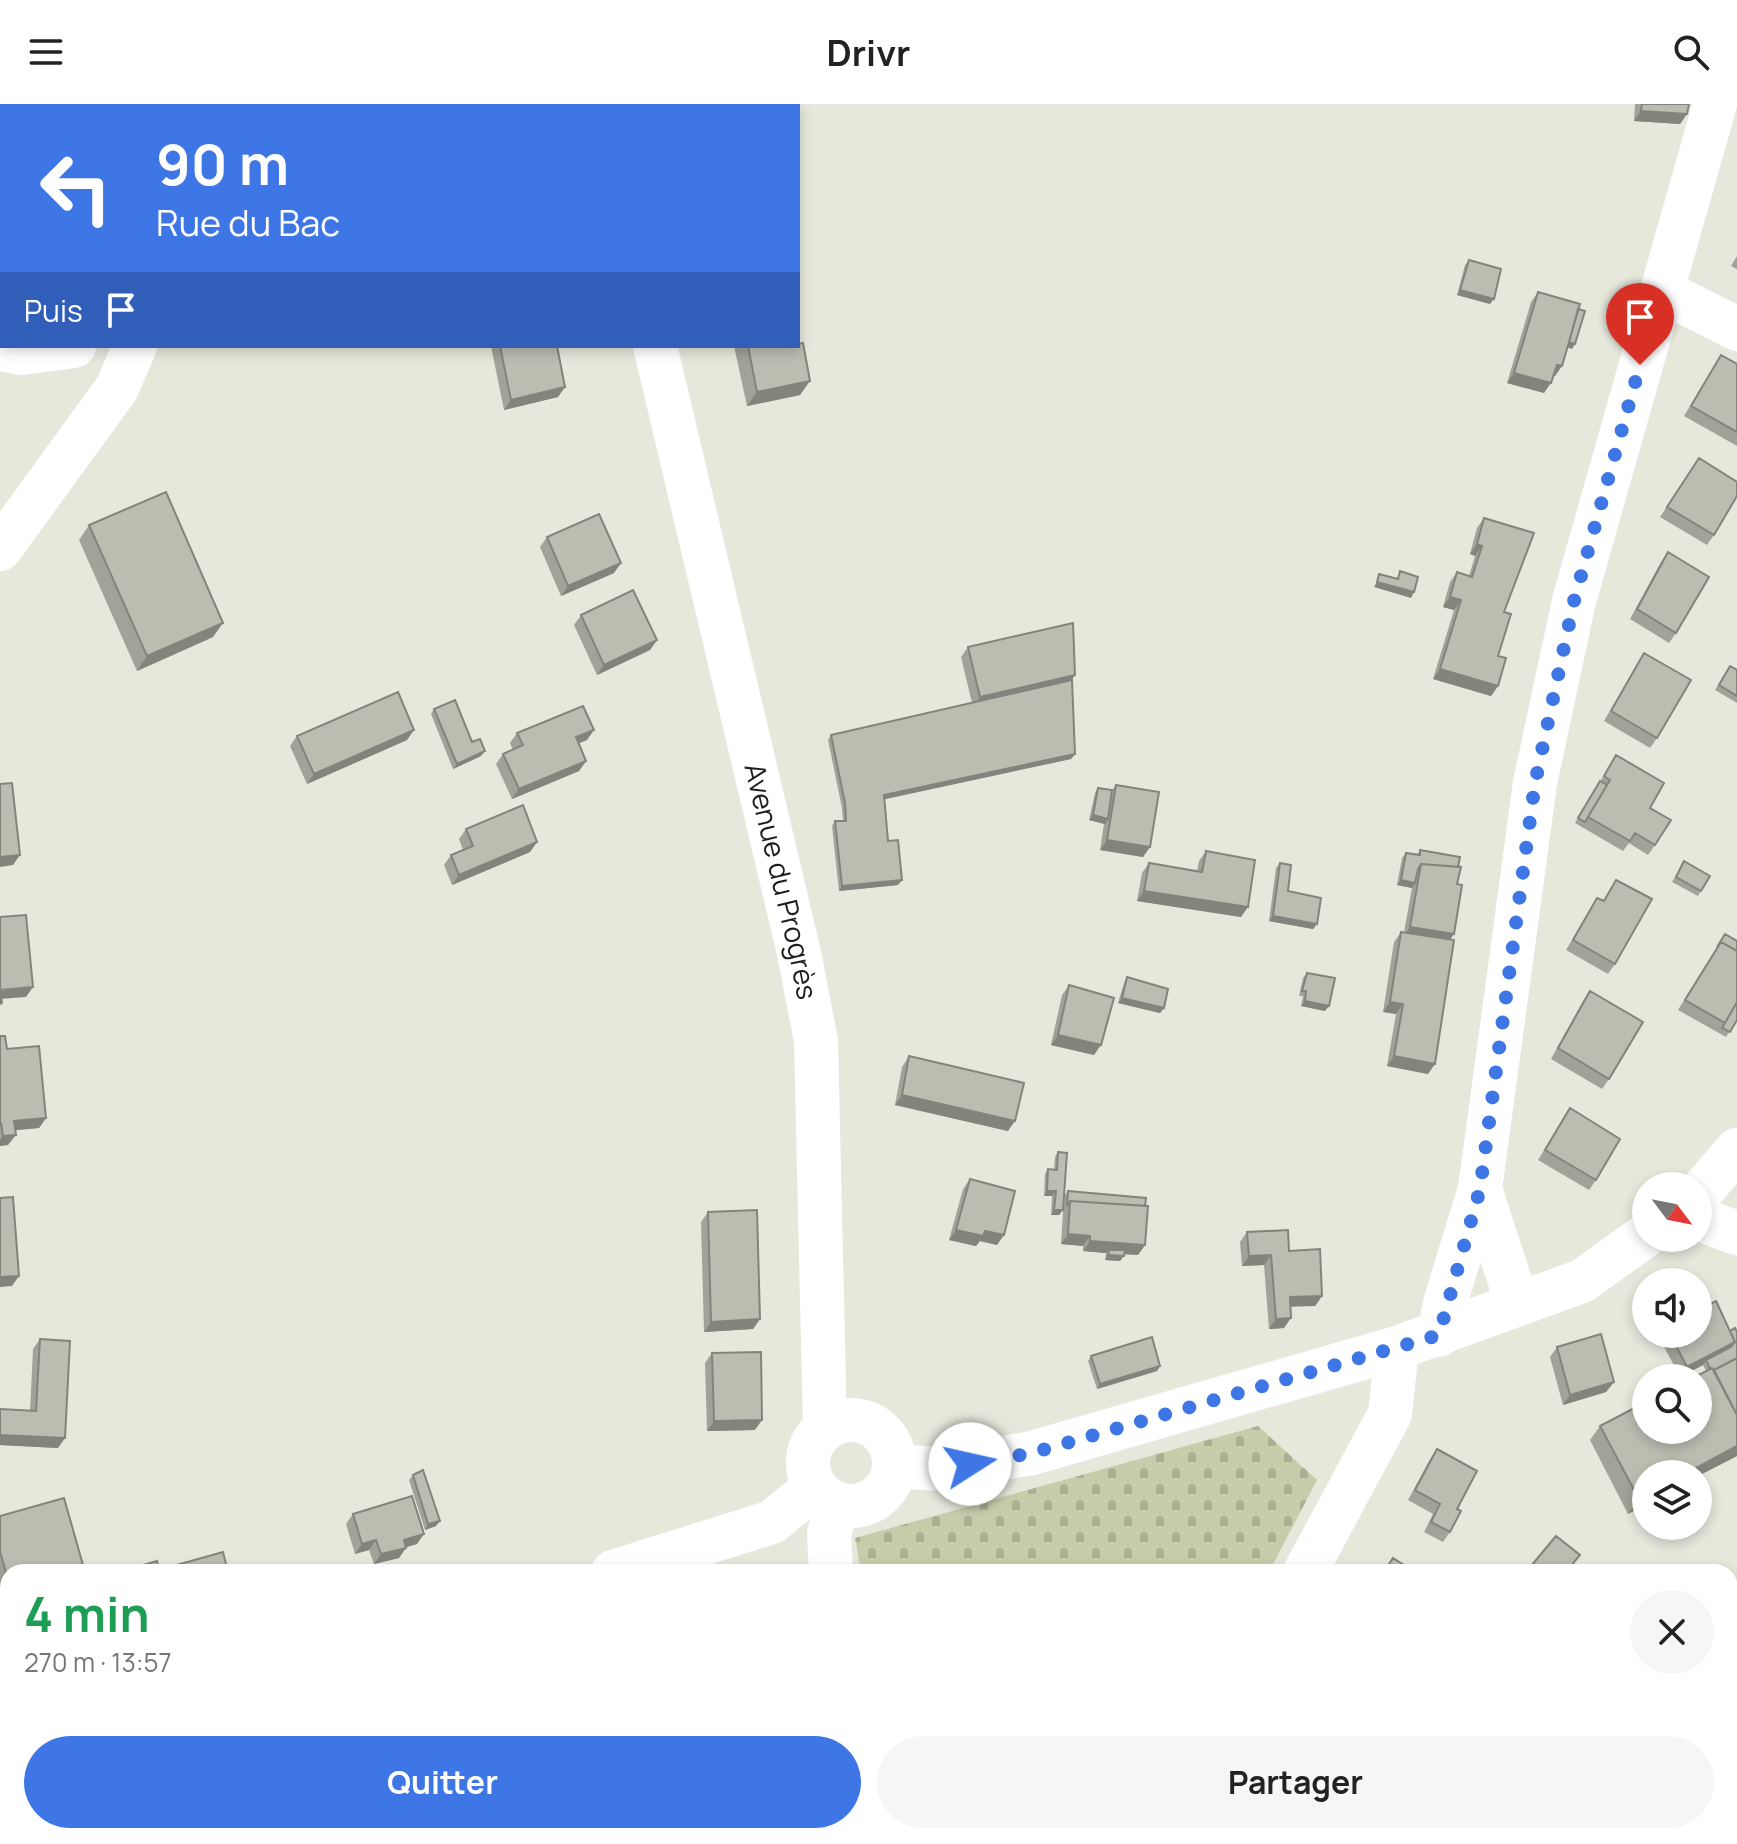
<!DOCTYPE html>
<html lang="fr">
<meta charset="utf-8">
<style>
:root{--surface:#fff;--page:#f6f6f6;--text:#222;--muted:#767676;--accent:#3e76e6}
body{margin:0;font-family:Manrope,sans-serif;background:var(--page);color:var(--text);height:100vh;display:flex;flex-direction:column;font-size:30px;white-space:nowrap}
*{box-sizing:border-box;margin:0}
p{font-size:26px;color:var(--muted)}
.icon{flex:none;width:44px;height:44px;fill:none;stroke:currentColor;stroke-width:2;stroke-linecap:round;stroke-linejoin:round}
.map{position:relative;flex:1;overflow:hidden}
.drawer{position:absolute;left:0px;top:1460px;width:1738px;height:280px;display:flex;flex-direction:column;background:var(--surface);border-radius:24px 24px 0 0;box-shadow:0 4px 12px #0003}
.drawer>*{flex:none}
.hud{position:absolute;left:0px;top:0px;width:800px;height:244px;box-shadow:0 4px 12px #0003;background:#3e76e6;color:#fff;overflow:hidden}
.needle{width:52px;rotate:122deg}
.tools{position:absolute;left:1632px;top:1068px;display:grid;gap:16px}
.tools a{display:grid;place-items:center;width:80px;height:80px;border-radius:50%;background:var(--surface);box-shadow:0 4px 12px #0003;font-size:40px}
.pin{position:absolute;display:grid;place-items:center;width:68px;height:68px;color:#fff;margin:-82px -34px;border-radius:50% 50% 50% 0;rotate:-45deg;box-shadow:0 0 8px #0007}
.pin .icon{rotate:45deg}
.me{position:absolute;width:88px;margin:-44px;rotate:80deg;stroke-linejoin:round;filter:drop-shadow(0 0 6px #0008)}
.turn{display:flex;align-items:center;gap:28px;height:168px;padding:0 24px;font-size:36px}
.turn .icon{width:104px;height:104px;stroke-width:2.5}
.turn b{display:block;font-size:56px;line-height:68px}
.then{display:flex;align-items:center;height:76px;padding:0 24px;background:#0003;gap:16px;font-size:30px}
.round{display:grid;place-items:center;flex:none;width:84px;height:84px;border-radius:42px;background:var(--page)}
.overview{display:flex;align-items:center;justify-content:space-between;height:136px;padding:0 24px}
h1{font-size:48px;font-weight:700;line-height:60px;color:#1e9e55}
.primary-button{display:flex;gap:16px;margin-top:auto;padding:16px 24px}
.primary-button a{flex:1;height:92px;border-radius:48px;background:var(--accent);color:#fff;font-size:32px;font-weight:700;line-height:92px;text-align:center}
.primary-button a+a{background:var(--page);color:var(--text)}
header{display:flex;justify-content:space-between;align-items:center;height:104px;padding:0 24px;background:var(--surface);font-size:36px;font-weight:700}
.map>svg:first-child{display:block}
.cemetery{fill:url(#cemetery-stones)}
.park{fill:#c9ccab}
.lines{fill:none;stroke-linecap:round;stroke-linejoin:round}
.minor{stroke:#fff;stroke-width:44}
.major{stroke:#fff;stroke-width:44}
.wall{fill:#a1a398}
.shaded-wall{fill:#83847c}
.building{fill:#bbbdb1;stroke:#83847c;stroke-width:2}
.route{stroke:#3e76e6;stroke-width:14;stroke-dasharray:0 25.2}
.labels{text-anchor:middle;stroke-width:6;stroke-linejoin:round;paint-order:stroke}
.street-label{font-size:28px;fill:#1d1d19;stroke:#e7e8dc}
</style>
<header><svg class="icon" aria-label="menu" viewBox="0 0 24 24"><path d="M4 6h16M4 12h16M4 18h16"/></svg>Drivr<svg class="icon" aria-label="search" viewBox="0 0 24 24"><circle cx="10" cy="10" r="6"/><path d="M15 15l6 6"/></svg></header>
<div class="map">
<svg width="1737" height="1740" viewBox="0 0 1737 1740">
<defs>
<pattern id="cemetery-stones" width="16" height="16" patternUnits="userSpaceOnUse" patternTransform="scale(2)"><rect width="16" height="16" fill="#c9ccab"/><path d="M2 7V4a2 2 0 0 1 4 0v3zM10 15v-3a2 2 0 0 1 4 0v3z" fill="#acaf93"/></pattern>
</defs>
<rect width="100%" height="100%" fill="#e7e8dc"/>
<path class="cemetery" d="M1258,1322L1317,1376L1269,1468H861L855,1434Z
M889,1732H1134L1130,1740H888Z"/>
<path class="park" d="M8,1675V1732H863L862,1740H0V1678Z"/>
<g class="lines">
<g class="minor">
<path d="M616,0V2"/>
<path d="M116,2V0"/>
<path d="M0,26L2,28"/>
<path d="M1664,188L1737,225"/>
<path id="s1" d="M655,242L799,849L816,937L825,1325"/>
<path d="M0,245L22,249L74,242"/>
<path d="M0,445L117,284L135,242"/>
<path d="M1480,1085L1535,679L1574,497L1715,0"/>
<path d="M1698,1108L1710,1119L1737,1129"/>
<path d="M1439,1231L1445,1199L1480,1085L1517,1199"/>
<path d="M831,1468L829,1429L839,1400"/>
<path d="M1305,1468L1390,1310L1397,1244"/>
<path d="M867,1732V1740"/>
<path d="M1161,1740L1165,1732"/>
</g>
<path class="major" d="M1698,1091L1737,1046
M808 1359a43 43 0 1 1 86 0a43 43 0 1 1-86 0Z
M894,1362L939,1365L1032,1349L1397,1244L1582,1177L1646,1131
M613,1468L772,1418L815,1383
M0,1645L8,1642"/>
</g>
<path class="wall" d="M1635,0H1689L1687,10L1680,20L1634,17Z
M1737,152V165L1731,162Z
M1469,156L1490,200L1457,191L1465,161Z
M1538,188L1572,245L1567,243L1555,272H1553L1544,289L1507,279L1531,198Z
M491,242H557L558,293L504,306Z
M734,242H798L800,291L747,302Z
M1721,251L1737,260V342L1684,312Z
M1699,354L1714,431L1707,441L1660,413Z
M1484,414L1504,508L1498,552V582L1491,592L1433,575L1454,506L1443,503L1450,478L1457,468L1469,472L1475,452L1470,450L1477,424Z
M89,421L213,533L137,567L79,436Z
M547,433L614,469L561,492L540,443Z
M1668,448L1676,529L1669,539L1630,515L1661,458Z
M581,511L657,536L650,546L597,571L574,521Z
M968,543L1075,571L1072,576L1075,650L1071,655L884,695L888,737L902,776L898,781L839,787L832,722L835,717H843L842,704L828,636L831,631L972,599L961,553Z
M1644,549L1657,634L1650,644L1604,617Z
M1730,562L1737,566V599L1715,586Z
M434,605L472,638L481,652L453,665L431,610Z
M517,629L587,636L579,639L586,657L579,667L512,695L496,660L503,650L513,646L510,639Z
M297,632L407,636L307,680L290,642Z
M1616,651L1650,704L1655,741L1648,751L1629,739L1623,747L1575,719Z
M1116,681L1150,743L1143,753L1100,746L1104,720L1089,716L1095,689L1098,684L1112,686Z
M466,725L537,738L530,748L452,781L444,761L451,751L463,746L459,735Z
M1420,746L1458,763L1454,830L1450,835L1428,970L1387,962L1396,910L1383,908L1394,838L1401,828H1404L1412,784L1397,781L1402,754L1406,749L1417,750Z
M1206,747L1241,813L1137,797L1142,769L1149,759L1197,767L1199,757Z
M1684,757L1710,772L1698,792L1672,778Z
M1280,759L1288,787L1317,820L1313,825L1269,817L1276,764Z
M1616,776L1615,860L1608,870L1566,846L1597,794L1603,797Z
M1725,830L1737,916L1726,933L1678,906Z
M1307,869L1325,907L1301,902L1303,892H1299L1303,874Z
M1127,873L1164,904L1160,909L1118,899L1124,879Z
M1069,881L1094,951L1051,941L1062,891Z
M1590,887L1609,975L1602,985L1551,955L1583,897Z
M0,932L46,1014L39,1024L15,1026L8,1041L0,1042Z
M909,952L1008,1027L895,1001L902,963Z
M1570,1004L1596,1076L1589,1086L1538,1056Z
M1058,1048L1063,1106L1059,1111H1051L1052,1092H1044L1045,1070L1048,1065L1054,1066L1055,1053Z
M970,1075L997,1141L980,1137L976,1142L949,1136L963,1085Z
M1068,1087L1145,1141L1138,1151L1124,1150L1120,1157L1105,1156L1106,1149L1083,1147V1142L1061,1140L1064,1092Z
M708,1108L760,1215L753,1225L704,1228L701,1118Z
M1247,1128L1289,1147L1322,1192L1315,1202H1291L1284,1224L1269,1225L1264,1161L1242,1162L1240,1138Z
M1698,1206L1737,1352L1698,1372V1370H1646V1400L1628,1410L1590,1336L1600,1322L1706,1267L1703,1261L1680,1273L1659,1233L1661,1230H1698Z
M40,1235L58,1344L0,1341V1305L30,1307L33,1245Z
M1557,1243L1614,1278L1606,1288L1563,1301L1550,1253Z
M712,1249L755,1326L707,1327L705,1259Z
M1091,1252L1160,1262L1157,1267L1097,1285L1088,1257Z
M1437,1345L1457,1405L1450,1428L1443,1438L1424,1428L1433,1410L1408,1396L1430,1355Z
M413,1371L436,1422L425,1426L409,1376Z
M353,1410L417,1440L406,1443L399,1454L374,1460L369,1446L355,1450L346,1420Z
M0,1412L8,1468V1525L0,1498Z
M60,1732H93L64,1740H62Z
M320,1732H383L386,1740H322Z"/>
<path class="shaded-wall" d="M1641,7L1687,10L1680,20L1634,17Z
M0,176H2V188L0,187Z
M1460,186L1494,195L1490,200L1457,191Z
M1567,237L1575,240L1572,245L1564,242Z
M1557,261L1562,262L1555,272L1550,271Z
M1514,269L1551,279L1544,289L1507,279Z
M810,277L800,291L747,302L757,288Z
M565,283L558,293L504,306L511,296Z
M1477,440L1482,442L1475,452L1470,450Z
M621,459L614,469L561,492L568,482Z
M1377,478L1414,488L1411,494L1374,483Z
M1450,493L1461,496L1454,506L1443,503Z
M223,519L213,533L137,567L147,552Z
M657,536L650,546L597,571L604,561Z
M1440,565L1498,582L1491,592L1433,575Z
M1075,571L1068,581L973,603L980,593Z
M414,626L407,636L307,680L314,670Z
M594,626L587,636L569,643L576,633Z
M485,647L481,652L453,665L457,660Z
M1075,650L1071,655L881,696L884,691Z
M586,657L579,667L512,695L519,685Z
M1093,711L1108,715L1105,720L1089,716Z
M1107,736L1150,743L1143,753L1100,746Z
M537,738L530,748L452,781L459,771Z
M20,751L13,761L0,763V753Z
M902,776L898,781L839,787L842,782Z
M1401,776L1415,779L1412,784L1397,781Z
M1144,787L1248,803L1241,813L1137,797Z
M1273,812L1317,820L1313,825L1269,817Z
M1410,823L1454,830L1447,840L1403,833Z
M33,883L26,893L0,895V887Z
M1122,894L1164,904L1160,909L1118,899Z
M1305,897L1329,902L1325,907L1301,902Z
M1390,898L1403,900L1396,910L1383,908Z
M1058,931L1101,941L1094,951L1051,941Z
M1394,952L1435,960L1428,970L1387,962Z
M902,991L1015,1017L1008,1027L895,1001Z
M46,1014L39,1024L7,1027L14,1017Z
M16,1031L8,1041L0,1042V1036L3,1032Z
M1047,1087H1056L1052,1092H1044Z
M1054,1106H1063L1059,1111H1051Z
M956,1126L985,1127L1004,1131L997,1141L980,1137L976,1142L949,1136Z
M1068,1130L1090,1132L1083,1142L1061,1140Z
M1090,1137L1145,1141L1138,1151L1108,1149L1109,1146L1106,1149L1083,1147Z
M1108,1151L1124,1152L1120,1157L1105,1156Z
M1271,1151L1264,1161L1242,1162L1249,1152Z
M19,1172L12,1182L0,1183V1173Z
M1322,1192L1315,1202L1283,1203L1290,1193Z
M1291,1214L1284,1224L1269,1225L1276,1215Z
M760,1215L753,1225L704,1228L711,1218Z
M1735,1238L1728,1248L1706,1256L1703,1261L1680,1273L1687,1263Z
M1160,1262L1157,1267L1097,1285L1100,1280Z
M1614,1278L1606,1288L1563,1301L1570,1291Z
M762,1316L755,1326L707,1327L714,1317Z
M0,1331L65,1334L58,1344L0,1341Z
M1737,1342V1352L1698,1372V1370H1685Z
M1646,1391V1400L1628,1410L1639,1395Z
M440,1417L436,1422L425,1426L428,1420Z
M424,1430L417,1440L397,1446L404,1436Z
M376,1436L369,1446L355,1450L362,1440Z
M406,1444L399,1454L374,1460L381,1450Z
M30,1732H40L35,1739L31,1740H1Z
M68,1732H93L63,1740Z"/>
<path class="building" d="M1642,0H1689L1687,10L1641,7Z
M0,153L2,154V176H0Z
M1469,156L1501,165L1494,195L1460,186Z
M1538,188L1580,200L1562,262L1557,261L1551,279L1514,269Z
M1578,205L1585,207L1575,240L1569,238Z
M803,239L810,277L757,288L748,242H798V240Z
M500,242H557L565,283L511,296Z
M1721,251L1737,260V328L1691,302Z
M1699,354L1737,378V392L1714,431L1667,403Z
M166,388L223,519L147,552L89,421Z
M599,410L621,459L568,482L547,433Z
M1484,414L1534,429L1504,508L1511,510L1498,552L1506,554L1498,582L1440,565L1461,496L1450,493L1457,468L1472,473L1482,442L1477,440Z
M1668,448L1709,473L1676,529L1637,505Z
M1400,467L1418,473L1414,488L1377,478L1379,470L1398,475Z
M633,486L657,536L604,561L581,511Z
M1073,519L1075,571L980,593L968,543Z
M1644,549L1691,576L1657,634L1611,607Z
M1730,562L1737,566V592L1719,581Z
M1072,576L1075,650L884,691L888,737L898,736L902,776L842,782L835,717H846L845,699L831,631Z
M398,588L414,626L314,670L297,632Z
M455,596L472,638L480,635L485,647L457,660L434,605Z
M583,602L594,626L576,633L586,657L519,685L503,650L523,641L517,629Z
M1616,651L1664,679L1650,704L1671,716L1655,741L1635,729L1630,737L1588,713L1610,676L1604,672Z
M1600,677L1607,681L1585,718L1578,714Z
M12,679L20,751L0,753V680Z
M1116,681L1159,688L1150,743L1107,736Z
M1098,684L1112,686L1108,715L1093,711Z
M523,701L537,738L459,771L451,751L473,742L466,725Z
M1420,746L1460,753L1458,763L1421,760L1418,765L1415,779L1401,776L1406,749L1420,751Z
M1206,747L1255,756L1248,803L1144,787L1149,759L1202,768Z
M1684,757L1710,772L1701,787L1676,773Z
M1280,759L1291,761L1288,787L1321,794L1317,820L1273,812Z
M1421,760L1461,763L1457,780L1462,781L1454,830L1410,823Z
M1616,776L1652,795L1615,860L1573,836L1597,794L1604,797Z
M26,811L33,883L0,886L2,899L0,900V813Z
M1401,828L1454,836L1435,960L1394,952L1403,900L1390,898Z
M1725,830L1737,837V847L1721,838L1717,843Z
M1721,838L1737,847V898L1725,919L1685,896Z
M1307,869L1335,874L1329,902L1305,897L1306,887H1302Z
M1127,873L1168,885L1164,904L1122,894Z
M1069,881L1114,894L1101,941L1058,931Z
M1590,887L1643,918L1609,975L1558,944Z
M1737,898V916L1730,928L1722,924Z
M0,932H5L7,945L39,942L46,1014L14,1017L16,1031L3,1032L1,1019H0Z
M909,952L1024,979L1015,1017L902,991Z
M1570,1004L1620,1035L1596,1076L1545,1046Z
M1058,1048L1067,1049L1063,1106H1054L1056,1087H1047L1048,1065L1057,1066Z
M970,1075L1015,1087L1004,1131L985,1127L983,1132L956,1126Z
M1068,1087L1146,1094L1145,1102L1070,1097L1067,1102Z
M13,1093L19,1172L0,1173V1094Z
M1070,1097L1148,1102L1145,1141L1090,1137V1132L1068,1130Z
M757,1106L760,1215L711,1218L708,1108Z
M1288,1126L1289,1147L1320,1145L1322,1192L1290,1193L1291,1214L1276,1215L1271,1151L1249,1152L1247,1128Z
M1109,1146H1125L1124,1152L1108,1151Z
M1716,1197L1735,1238L1687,1263L1670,1230H1698V1206Z
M1735,1224L1737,1228V1254L1714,1266L1712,1264L1710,1265L1706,1256L1731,1243L1735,1238L1730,1227Z
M1601,1230L1614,1278L1570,1291L1557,1243Z
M1152,1233L1160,1262L1100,1280L1091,1252Z
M40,1235L70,1237L65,1334L0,1331V1305L36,1307Z
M761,1248L762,1316L714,1317L712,1249Z
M1737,1254V1311L1714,1266Z
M1712,1264L1737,1311V1342L1685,1370H1646V1391L1639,1395L1600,1322L1646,1298V1326H1698V1274H1693Z
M1437,1345L1477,1367L1457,1405L1461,1407L1450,1428L1431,1418L1440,1400L1415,1386Z
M423,1366L440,1417L428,1420L413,1371Z
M412,1392L424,1430L404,1436L406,1444L381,1450L376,1436L362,1440L353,1410Z
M64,1394L85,1468H8V1475L0,1448V1412Z
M1556,1432L1580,1451L1566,1468H1526Z
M223,1448L228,1468H127L126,1466L157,1457L159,1466Z
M1393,1454L1415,1468H1384Z
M8,1694V1732H30L0,1740V1696Z
M325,1732H342L343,1739L326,1740Z
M347,1732H383L386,1740H349Z"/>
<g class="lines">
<path class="route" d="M970,1360L1032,1349L1439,1231L1480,1085L1535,679L1574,497L1640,261"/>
</g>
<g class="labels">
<g class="street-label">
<text dy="10" stroke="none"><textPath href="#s1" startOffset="550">Avenue du Progrès</textPath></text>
</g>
</g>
</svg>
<div class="tools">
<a><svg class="needle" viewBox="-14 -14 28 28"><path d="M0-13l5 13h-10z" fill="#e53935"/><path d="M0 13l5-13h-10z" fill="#767676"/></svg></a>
<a><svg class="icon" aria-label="sound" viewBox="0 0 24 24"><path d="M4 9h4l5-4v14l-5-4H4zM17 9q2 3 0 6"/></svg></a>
<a><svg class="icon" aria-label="search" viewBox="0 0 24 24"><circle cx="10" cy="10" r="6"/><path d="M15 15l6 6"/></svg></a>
<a><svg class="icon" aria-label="layers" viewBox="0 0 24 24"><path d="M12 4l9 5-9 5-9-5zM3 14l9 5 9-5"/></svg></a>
</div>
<div class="pin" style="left:1640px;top:261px;background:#d93025"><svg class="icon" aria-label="arrive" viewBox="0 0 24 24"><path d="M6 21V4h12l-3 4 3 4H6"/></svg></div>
<svg class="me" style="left:970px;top:1360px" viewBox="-20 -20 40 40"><circle r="19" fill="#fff"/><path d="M0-13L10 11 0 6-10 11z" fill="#3e76e6"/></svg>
<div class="hud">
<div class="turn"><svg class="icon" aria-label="left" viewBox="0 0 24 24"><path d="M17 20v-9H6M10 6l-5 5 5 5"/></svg><div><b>90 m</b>Rue du Bac</div></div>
<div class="then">Puis<svg class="icon" aria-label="arrive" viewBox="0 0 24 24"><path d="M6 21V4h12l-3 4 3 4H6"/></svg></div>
</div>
<section class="drawer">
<div class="overview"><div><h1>4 min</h1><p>270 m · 13:57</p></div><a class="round"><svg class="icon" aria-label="close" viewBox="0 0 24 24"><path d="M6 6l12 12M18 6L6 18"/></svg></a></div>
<div class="primary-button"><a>Quitter</a><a>Partager</a></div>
</section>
</div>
